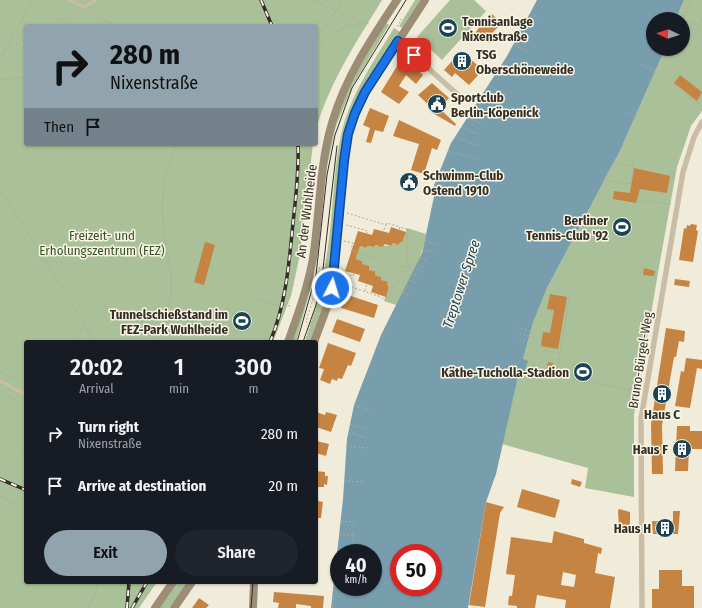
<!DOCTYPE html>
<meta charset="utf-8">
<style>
:root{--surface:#171b24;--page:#20242c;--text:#f1f3f6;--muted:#9ea1a6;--accent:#91a4ae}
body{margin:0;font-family:"Fira Sans Condensed",sans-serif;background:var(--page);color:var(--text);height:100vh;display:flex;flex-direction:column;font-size:15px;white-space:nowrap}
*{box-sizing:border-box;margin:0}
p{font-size:13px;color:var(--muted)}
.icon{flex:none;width:22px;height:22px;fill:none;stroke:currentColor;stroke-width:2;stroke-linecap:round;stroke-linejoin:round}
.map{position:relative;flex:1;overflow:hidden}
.drawer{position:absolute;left:24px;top:340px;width:294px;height:244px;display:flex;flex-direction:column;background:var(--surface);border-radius:4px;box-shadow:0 1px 3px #0004}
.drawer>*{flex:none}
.banner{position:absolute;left:24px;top:24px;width:294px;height:122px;border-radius:4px;box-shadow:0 1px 3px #0004;background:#91a4ae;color:#111;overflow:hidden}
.needle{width:26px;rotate:274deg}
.buttons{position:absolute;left:646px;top:12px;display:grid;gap:8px}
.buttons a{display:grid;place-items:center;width:44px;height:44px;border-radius:50%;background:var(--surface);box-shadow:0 1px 3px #0004;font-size:20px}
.speed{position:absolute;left:330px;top:544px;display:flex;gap:8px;font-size:20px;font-weight:700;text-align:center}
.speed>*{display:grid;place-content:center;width:52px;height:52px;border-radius:50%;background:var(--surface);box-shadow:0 1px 3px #0004;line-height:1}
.speed small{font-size:10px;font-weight:400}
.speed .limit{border:6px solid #d22;background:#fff;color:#111}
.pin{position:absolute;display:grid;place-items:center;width:34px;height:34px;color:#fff;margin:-17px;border-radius:8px;box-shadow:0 2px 6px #0006}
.me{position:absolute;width:44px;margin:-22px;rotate:5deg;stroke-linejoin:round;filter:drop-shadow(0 0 3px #0008)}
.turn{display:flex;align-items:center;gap:14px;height:84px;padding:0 20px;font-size:18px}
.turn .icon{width:52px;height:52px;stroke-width:2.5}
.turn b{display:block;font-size:28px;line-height:34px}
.then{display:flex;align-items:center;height:38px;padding:0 20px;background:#0003;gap:8px;font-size:15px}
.eta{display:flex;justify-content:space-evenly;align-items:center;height:68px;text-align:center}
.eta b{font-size:24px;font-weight:600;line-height:28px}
.primary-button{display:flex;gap:8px;margin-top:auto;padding:8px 20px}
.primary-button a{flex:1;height:46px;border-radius:24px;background:var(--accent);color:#111;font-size:16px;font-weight:600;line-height:46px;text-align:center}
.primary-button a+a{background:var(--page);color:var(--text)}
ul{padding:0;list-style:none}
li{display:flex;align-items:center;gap:12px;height:52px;padding:0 20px}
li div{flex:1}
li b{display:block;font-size:15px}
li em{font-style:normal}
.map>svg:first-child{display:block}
.green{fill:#a9c099}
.water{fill:#789eae;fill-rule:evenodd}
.building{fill:#c58442;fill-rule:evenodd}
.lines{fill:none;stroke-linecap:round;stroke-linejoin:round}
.path{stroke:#b4a98f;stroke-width:1;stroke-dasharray:2 2;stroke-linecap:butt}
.lane{stroke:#c9bea5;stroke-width:3}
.street{stroke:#c9bea5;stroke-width:5.5}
.secondary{stroke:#9c8e76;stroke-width:8}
.tram{stroke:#342e26;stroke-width:1}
.rail-casing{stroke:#342e26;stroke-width:3.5}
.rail{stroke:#f9f5e5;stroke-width:2;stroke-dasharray:6;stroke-linecap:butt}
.route-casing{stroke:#114b97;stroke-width:10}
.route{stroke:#1a73e8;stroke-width:7}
.labels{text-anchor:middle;stroke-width:3;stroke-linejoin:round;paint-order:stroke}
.poi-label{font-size:13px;font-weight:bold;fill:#342e26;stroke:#f9f5e5;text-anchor:end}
.street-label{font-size:13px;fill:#342e26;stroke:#f9f5e5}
.park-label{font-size:13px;fill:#39522a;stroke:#f9f5e5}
.water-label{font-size:14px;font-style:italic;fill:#1c4355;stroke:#f9f5e5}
</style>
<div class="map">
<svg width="702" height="608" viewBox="0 0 702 608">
<rect width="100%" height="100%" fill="#f1ecd9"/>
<path class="green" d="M0,0H382C357,41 329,83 316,130V26H26V144H313L299,259L291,296L273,342H26V582H157L139,608H0Z
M415,0H420L402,28L399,26Z
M450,0H474L486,11L442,60L417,37Z
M684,0H702V111L691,126L677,167L659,267L634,415V497L585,488L588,468L502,444L519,371L524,373L523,359L533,323L547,288L620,151L665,49H683V19H676Z
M386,22L389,25L353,85L336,126L327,166L318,246C322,205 323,160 336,120C348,85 367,54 386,22Z
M394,28L400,32L362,89L346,129L341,151L329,286L325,305L311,342H305C318,305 326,269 330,230C334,196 334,161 343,127C353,91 375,59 394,28Z
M407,228L426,234C421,261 409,281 396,305L384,301L389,286L381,280V277L375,275V271L369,270V268L362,264V261L356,259L355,257L360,246L366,248L368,246L374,247L377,245L391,246L393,243L399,245L400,242L402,243Z
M313,276H314L296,342H291Z
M177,582H188L169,608H159Z"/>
<path class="water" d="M537,0H684L676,19H653V49H665L620,151L547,288L533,323L523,359L528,361L524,373L519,372L496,474L486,502L468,608H331L343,499L347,439L354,405L381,335L422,253L435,192L433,188L451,143L507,56ZM339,553H373V587H339ZM399,553H433V587H399Z"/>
<path class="building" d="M492,14L500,22L497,24L499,26L486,39L485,37L482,40L475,33L481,25L480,24L483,20L485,22Z
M461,51L483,70L469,85L455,73L452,77L444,70Z
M402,58H405L423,75L416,84L406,75L399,86L409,92L399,104L381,92Z
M680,75L702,92L697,101L674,83Z
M432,83L449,98L440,109L456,124L455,126L431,112L433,109L418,95Z
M370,108L389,116L383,132L375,130L371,143L366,142L370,128L363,125Z
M399,120L441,140L437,150L432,148L424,174L411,170L419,144L393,136Z
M634,168L670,176L667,193L640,189L636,203L613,199L614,191L630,193Z
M691,224L697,225L696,230L698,231L693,262L679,260L684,228L686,229L687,225L690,226Z
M391,227L406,232L402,243L400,242L399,245L393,243L391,246L385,244L382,247L376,245L374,247L368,246L366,248L360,246L356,257V259L362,261V264L369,266V270L375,271V275L381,277V280L388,282L387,285L389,286L386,297L371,292L373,286L358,281L360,275L345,271L358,231L372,235L374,229L389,233Z
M205,242L215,245L204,285L194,282Z
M644,268L655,271L654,276L643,275Z
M675,279L690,281L689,287L674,285Z
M345,294L378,305L374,318L341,308Z
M550,294L567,297L558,349L541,346L543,332L550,333L554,310L547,309Z
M337,319L365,329L360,342L332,332Z
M666,328L685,331L684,342L679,341L676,357H674L662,425L663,474H652L651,424Z
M328,343L356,353L351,366L348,365L342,379L338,378L337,381L332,379L330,384L320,380L324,369L319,368Z
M686,358L702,360V369L697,368L690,408L675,406L681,371L684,372Z
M548,362L553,363L552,372L546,371Z
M316,412L325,415L326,412L337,415L331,432L316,427Z
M677,426H690V431H702V449H689L688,471H675Z
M316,441L329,444L326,456L316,453Z
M316,471L325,472V476H328L327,485L324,484V487H316Z
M572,479L582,482L580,487L571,484Z
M522,489L560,500L555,518L517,507Z
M318,501L323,502L321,518H316V502Z
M486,502L504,507L500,513L485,607L469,605Z
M619,509L630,512V527L619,526L618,511Z
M673,511H680L678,534H653L652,521L673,522Z
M554,531L584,539V543L602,548L601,554L598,553L595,573L615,577L610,608H565L566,600L537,595L535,608H517V606L508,605L509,596H512L515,575L506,574L511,537L552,543ZM563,572L576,575L574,587L561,585Z
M659,570H682V586H694V608H652V589H659Z
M274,592L324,596L323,608H311V606L296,604V608H278L279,603L273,602Z
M199,598L209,605L206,608H192Z"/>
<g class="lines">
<path class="path" d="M313,0L359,22
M691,0L684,16L685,21L692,22L698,27
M89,10L115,26
M531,13L541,19
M702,20L698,27L702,35
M49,26L79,10
M129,26V25
M397,27L401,20L400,19
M316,38L336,11L341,0
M514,44L527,52
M316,45C334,34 348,21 370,24
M5,50L26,39
M0,60L32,0
M642,65L656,71
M501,67L517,76
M0,80L26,77
M488,85L502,93
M483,93L498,103
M685,94L702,106
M627,113L637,117
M467,117L485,125
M461,127L479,135
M455,137L479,146L480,143
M448,151L476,159
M633,166L613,162L603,180L630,184L635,156
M441,170L447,172
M437,174L445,177L442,188
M668,175L669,170
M670,180L673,177L674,171
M0,188L95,342
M435,192L462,200
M641,200L671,204
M431,209L435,206
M347,213L386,225L383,232
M346,225L368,231L367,233
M386,225L387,223L400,227L399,230
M344,241L353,243L351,250L415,270
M425,241L438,244
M424,250L433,252
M421,258L428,261
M418,265L424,267
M417,269L422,272
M342,272L353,276L354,273
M414,274L419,277
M411,280L416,283
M340,283L378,296L379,294
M407,286L413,289
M365,291L367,284
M403,292L410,296
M402,293L422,253L426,236
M378,296L387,300L389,295L407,268V236L409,230L400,227
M253,298L273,304L291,306
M311,324L306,322L316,289L320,266
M517,328L531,331
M520,334L542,340
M519,340L527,342
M77,342L83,323
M155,342C161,328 168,314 170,299C173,284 170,269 167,254C161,214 158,182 177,144
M305,342L320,295L327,257
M545,351L560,353
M0,371L26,385
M533,373L639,391
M557,376L570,292
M0,391L26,405
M354,405L372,411
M350,424L369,430
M348,432L366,438
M346,446L368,448
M0,481L11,466L26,451
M344,481L365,482
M0,496L26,510
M341,521L355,522
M339,534L353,535
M353,541L354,531
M337,552L348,553
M351,553V549
M88,608L96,591L98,582
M332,608L334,595"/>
<path class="lane" d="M69,0L84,7L96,0
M0,381L26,395"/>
<path class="street" d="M398,41L458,95
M642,608L641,419L683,172L694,137L702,122"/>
<path class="secondary" d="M288,342C298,314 308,287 313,258C320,213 319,167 332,123C345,78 371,39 397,0
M314,342L327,307L332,288L345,148L352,122L365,92L425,0
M155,608L173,582
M174,608L192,582
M253,608L254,582"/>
<path class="tram" d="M297,342L316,275L327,175L335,135L352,88L406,0
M303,342L316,305L322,278L337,146
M251,608L253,582"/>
<g class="rail-casing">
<path id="rail" d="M261,0L272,26
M270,342C286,304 289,264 293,223C296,197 299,170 298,144
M0,479L26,490
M127,608L129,582
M132,608L147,582"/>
</g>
<use href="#rail" class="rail"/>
</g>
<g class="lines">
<g class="route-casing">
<path id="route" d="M332,288L344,161L348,134L355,113L365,92L398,41L414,55"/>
</g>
<use href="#route" class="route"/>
</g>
<defs>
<g id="stadium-disc" transform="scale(1)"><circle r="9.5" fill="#1c4355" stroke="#f9f5e5"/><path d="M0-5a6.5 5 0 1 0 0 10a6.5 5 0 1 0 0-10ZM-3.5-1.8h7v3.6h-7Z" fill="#fff"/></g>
<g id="building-disc" transform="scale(1)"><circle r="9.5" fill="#1c4355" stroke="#f9f5e5"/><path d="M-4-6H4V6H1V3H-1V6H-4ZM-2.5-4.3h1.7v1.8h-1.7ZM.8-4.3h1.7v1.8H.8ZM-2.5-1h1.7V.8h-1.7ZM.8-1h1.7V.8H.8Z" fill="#fff"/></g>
<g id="civic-disc" transform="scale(1)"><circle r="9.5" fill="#1c4355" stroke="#f9f5e5"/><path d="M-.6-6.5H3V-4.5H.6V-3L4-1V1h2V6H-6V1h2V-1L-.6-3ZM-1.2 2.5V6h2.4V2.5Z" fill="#fff"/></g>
</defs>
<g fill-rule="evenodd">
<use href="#stadium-disc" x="448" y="28"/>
<use href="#building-disc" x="462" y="61"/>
<use href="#civic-disc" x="437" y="104"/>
<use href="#civic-disc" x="409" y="182"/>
<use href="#stadium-disc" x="622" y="227"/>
<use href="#stadium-disc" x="242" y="321"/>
<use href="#stadium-disc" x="583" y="372"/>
<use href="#building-disc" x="662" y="394"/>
<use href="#building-disc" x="682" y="449"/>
<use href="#building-disc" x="665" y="528"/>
</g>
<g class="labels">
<g class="poi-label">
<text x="462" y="26" text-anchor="start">Tennisanlage<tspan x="462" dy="15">Nixenstraße</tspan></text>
<text x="476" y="59" text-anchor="start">TSG<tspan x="476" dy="15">Oberschöneweide</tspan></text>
<text x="451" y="102" text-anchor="start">Sportclub<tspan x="451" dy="15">Berlin-Köpenick</tspan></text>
<text x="423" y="180" text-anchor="start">Schwimm-Club<tspan x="423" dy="15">Ostend 1910</tspan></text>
<text x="608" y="225">Berliner<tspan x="608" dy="15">Tennis-Club '92</tspan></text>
<text x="228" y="319">Tunnelschießstand im<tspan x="228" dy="15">FEZ-Park Wuhlheide</tspan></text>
<text x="569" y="377">Käthe-Tucholla-Stadion</text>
<text x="662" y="419" text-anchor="middle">Haus C</text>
<text x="668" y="454">Haus F</text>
<text x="651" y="533">Haus H</text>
</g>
<g class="street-label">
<text transform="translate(306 211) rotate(-83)" y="5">An der Wuhlheide</text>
<text transform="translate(640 360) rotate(-81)" y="5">Bruno-Bürgel-Weg</text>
</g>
<g class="park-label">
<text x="102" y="240">Freizeit- und<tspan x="102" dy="15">Erholungszentrum (FEZ)</tspan></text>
</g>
<g class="water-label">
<text transform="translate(461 284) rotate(-72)" y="5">Treptower Spree</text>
</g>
</g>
</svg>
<div class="buttons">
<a><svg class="needle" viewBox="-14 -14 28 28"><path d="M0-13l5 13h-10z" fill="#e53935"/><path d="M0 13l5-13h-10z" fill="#9ea1a6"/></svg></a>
</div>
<div class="speed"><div>40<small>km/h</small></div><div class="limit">50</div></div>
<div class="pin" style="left:414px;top:55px;background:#d93025"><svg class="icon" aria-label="arrive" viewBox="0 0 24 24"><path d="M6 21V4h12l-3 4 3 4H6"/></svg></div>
<svg class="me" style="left:332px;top:288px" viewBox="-20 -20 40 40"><circle r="17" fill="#1a73e8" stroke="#fff" stroke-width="3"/><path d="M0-11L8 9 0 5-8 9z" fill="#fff"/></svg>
<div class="banner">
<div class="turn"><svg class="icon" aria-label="right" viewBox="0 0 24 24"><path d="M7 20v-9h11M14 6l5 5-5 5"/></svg><div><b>280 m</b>Nixenstraße</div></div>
<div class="then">Then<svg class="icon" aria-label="arrive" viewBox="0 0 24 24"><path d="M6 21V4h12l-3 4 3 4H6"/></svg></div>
</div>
<section class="drawer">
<div class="eta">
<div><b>20:02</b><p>Arrival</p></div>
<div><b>1</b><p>min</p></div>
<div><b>300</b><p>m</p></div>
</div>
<ul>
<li><svg class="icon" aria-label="right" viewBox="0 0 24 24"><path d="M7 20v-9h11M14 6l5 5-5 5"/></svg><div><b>Turn right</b><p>Nixenstraße</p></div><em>280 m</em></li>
<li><svg class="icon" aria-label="arrive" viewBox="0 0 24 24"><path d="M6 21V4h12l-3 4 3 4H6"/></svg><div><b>Arrive at destination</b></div><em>20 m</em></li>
</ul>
<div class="primary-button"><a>Exit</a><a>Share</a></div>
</section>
</div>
